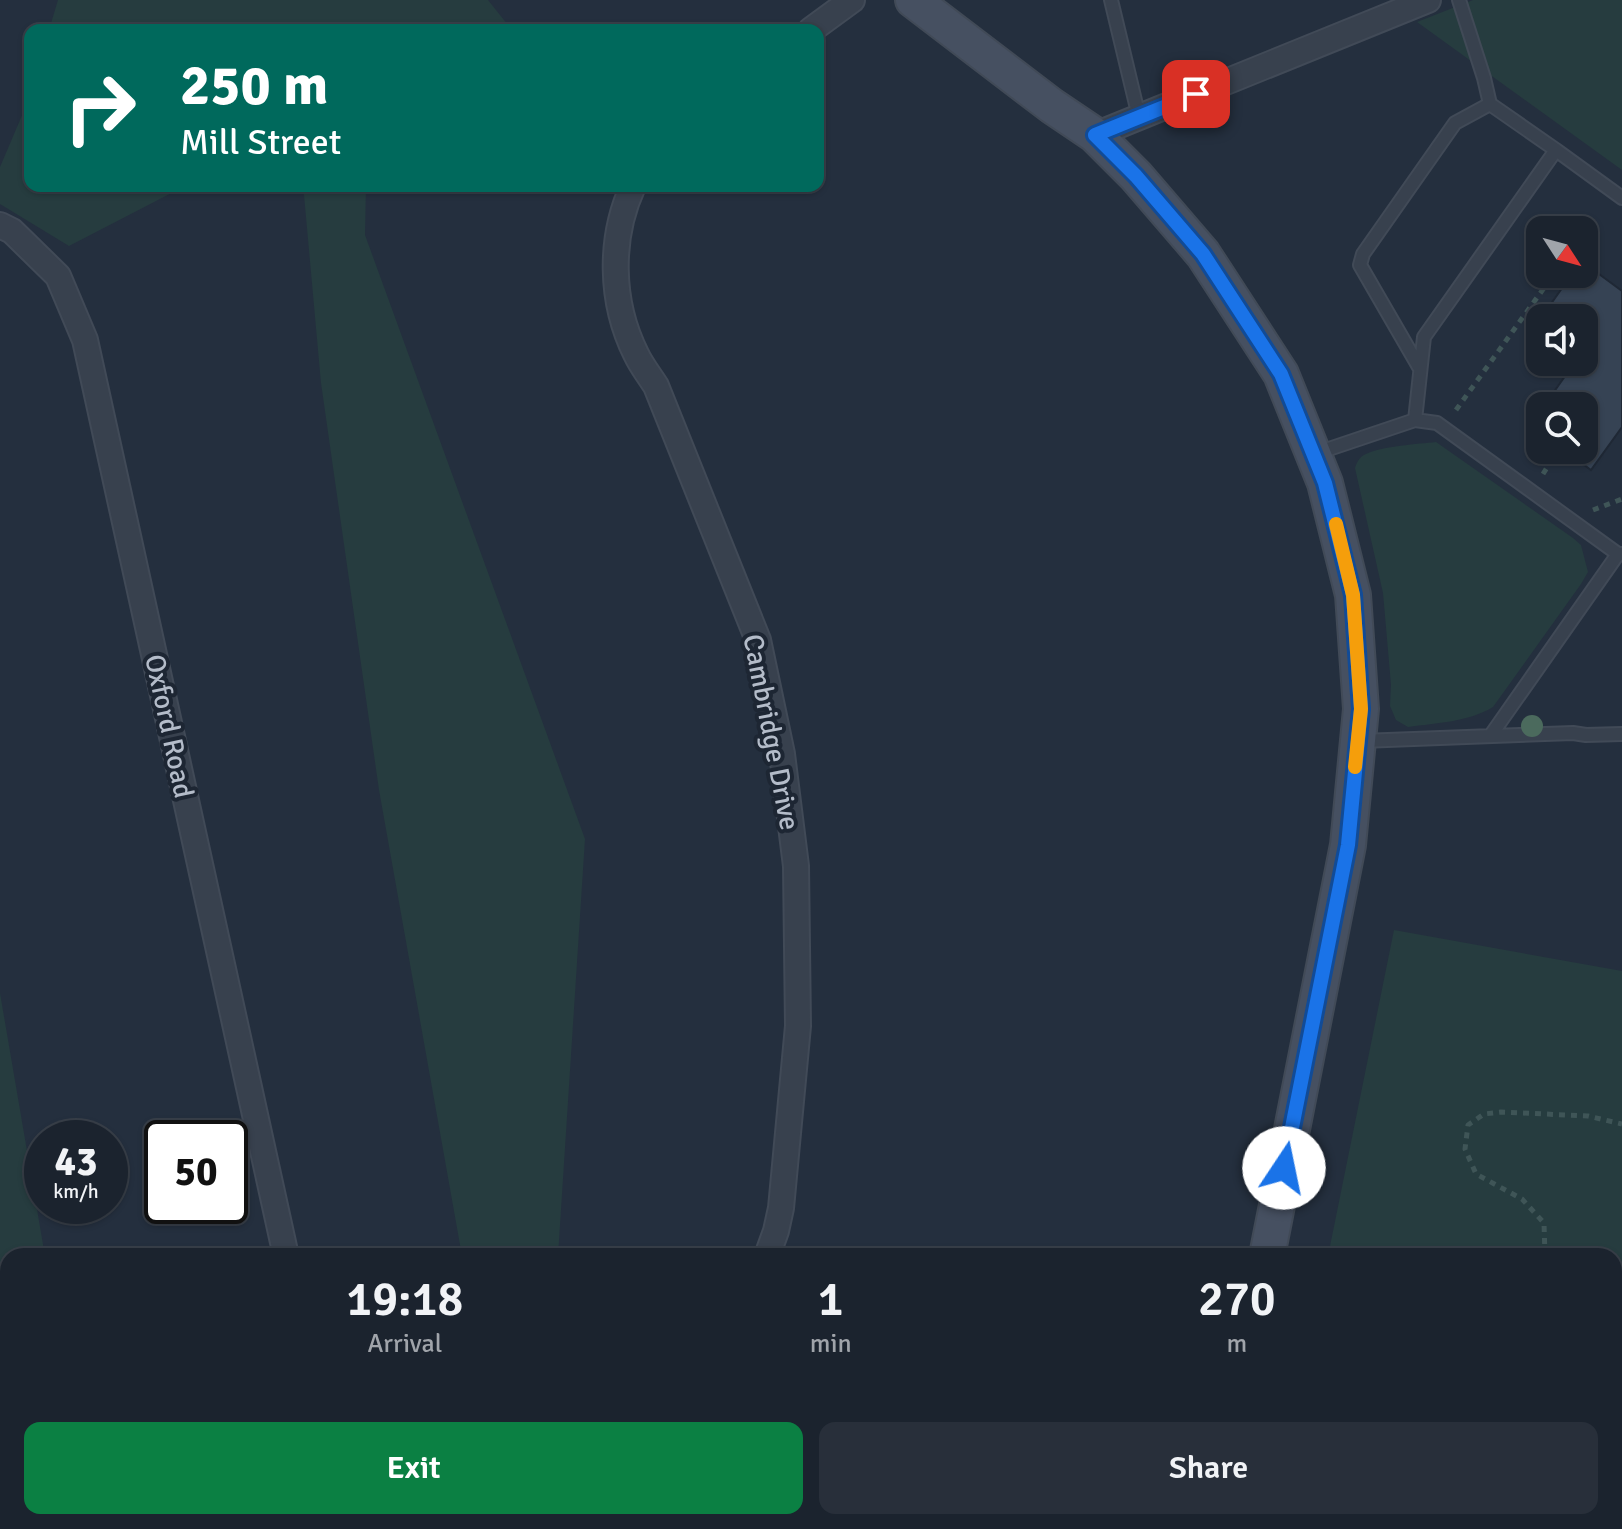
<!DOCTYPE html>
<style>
:root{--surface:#1b232e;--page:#282f3a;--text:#f1f3f6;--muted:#a0a4aa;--line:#39404a;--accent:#0b8043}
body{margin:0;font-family:Signika,sans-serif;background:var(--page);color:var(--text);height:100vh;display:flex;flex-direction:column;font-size:30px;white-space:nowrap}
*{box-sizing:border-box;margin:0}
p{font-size:26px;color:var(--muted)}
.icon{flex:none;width:44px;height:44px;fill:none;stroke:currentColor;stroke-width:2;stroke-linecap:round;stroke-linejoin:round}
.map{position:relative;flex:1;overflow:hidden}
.panel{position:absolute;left:0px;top:1248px;width:1622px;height:282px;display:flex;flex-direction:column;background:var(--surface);border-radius:24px 24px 0 0;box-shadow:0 2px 6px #0004,0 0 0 2px var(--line)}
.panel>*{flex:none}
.top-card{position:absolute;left:24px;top:24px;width:800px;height:168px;border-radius:16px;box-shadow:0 2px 6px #0004,0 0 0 2px var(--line);background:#00695c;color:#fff;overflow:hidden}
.needle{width:52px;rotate:126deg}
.buttons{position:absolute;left:1526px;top:216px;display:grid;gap:16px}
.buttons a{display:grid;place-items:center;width:72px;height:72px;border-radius:16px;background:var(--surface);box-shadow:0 2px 6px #0004,0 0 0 2px var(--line);font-size:40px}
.speed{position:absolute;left:24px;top:1120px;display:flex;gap:16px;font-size:40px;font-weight:700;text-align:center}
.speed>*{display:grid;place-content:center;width:104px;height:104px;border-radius:50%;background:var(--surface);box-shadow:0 2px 6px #0004,0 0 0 2px var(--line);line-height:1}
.speed small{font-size:20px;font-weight:400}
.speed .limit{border:4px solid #111;border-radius:12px;background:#fff;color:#111}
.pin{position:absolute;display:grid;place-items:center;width:68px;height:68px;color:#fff;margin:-34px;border-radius:16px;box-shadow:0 4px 12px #0006}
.me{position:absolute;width:88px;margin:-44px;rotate:11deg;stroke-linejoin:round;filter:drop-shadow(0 0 6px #0008)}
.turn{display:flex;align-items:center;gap:28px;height:168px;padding:0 24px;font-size:36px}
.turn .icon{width:104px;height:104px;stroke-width:2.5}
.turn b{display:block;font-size:56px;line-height:68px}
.eta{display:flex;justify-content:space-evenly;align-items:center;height:136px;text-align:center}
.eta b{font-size:48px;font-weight:600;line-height:56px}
.button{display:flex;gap:16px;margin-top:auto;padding:16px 24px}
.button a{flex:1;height:92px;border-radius:16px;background:var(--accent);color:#fff;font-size:32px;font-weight:600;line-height:92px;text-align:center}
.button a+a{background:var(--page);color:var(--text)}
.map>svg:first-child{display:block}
.green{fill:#263c3f}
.building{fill:#364354;stroke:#1f2835;stroke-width:2}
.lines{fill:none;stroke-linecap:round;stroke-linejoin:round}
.service-casing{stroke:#414a57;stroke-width:16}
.minor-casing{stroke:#414a57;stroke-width:28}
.secondary-casing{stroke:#414a57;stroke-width:38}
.path{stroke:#3f5557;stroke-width:5;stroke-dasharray:6 6;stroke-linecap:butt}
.service{stroke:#38414e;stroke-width:12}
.minor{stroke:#38414e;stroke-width:24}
.secondary{stroke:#465061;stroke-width:34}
.tree{fill:#4b6a5d}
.route-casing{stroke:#114b97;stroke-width:20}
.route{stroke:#1a73e8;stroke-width:14}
.slow{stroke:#f59e0b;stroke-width:14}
.labels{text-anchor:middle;stroke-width:8;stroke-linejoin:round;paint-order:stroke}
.street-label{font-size:28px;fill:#b4bcc9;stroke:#1d2633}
</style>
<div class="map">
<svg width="1622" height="1529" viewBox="0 0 1622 1529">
<rect width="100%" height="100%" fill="#242f3e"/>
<path class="green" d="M58,0H488L512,30H49Z
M1473,0H1622V170L1417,22Z
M30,91V186H185L69,246L0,204V167L23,113Z
M301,186H366L365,235L585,839L558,1256H462L379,790L321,383L304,195Z
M1436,442L1573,538L1581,545L1588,572L1581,584L1493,707C1468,722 1437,723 1408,727L1396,720L1390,706L1391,685L1383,593L1355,468C1357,462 1360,456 1366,454C1383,446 1418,444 1436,442Z
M1394,930L1622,971V1529H1273L1275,1522H1614V1256H1328Z
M0,993L45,1256H8V1300L0,1301Z"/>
<path class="building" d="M1584,263L1622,291V427L1591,470L1564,450H1584V406H1544L1575,362H1584V318H1541L1572,274H1584Z
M1540,411V433L1530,426Z"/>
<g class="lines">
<g class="service-casing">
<path id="service" d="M1111,0L1139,117
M1459,0L1484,78L1490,104
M1419,367L1360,265L1363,254L1455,123L1490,104L1556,150
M1415,420L1424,337L1556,150L1622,198
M1317,453L1415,420L1437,423L1618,554
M1491,735L1618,554H1622
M1361,741L1573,733L1586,735L1622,734"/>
</g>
<g class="minor-casing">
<path id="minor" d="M811,30L852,0
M1095,135L1428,0
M633,186C609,238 610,302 636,354C641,365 649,375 656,386L758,640L782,754L796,866L798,1026L781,1208L776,1231L767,1256
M0,225L12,231L58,276L85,340L286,1256
M85,1529L112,1522"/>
</g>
<g class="secondary-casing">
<path id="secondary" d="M913,0L1052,106L1095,135L1136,176L1203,254L1281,374L1325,483L1353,595L1361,709L1348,845L1267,1256
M1209,1529L1210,1522"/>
</g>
<path class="path" d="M1528,264L1540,274
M1456,410L1549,281L1540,274
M1543,474L1548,466
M1593,510L1622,499
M1545,1256L1544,1223L1522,1199L1476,1174L1465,1149L1468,1125L1484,1114L1501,1112L1588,1116L1622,1124"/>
<use href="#service" class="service"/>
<use href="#minor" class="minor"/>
<use href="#secondary" class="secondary"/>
</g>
<circle class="tree" cx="1532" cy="726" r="11"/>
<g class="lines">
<g class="route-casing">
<path id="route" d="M1196,94L1095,135L1136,176L1203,254L1281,374L1325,483L1353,595L1361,709L1348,845L1284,1168"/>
</g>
<use href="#route" class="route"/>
<path class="slow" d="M1336,524L1353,595L1361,709L1355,767"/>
</g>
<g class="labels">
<g class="street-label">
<text transform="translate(170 726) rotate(78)" y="10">Oxford Road</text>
<text transform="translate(772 732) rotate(79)" y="10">Cambridge Drive</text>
</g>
</g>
</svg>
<div class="buttons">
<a><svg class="needle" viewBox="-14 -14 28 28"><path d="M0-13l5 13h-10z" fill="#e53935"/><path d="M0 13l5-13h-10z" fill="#a0a4aa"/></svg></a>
<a><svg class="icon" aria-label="sound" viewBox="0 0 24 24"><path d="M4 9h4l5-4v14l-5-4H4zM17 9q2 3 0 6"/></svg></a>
<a><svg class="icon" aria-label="search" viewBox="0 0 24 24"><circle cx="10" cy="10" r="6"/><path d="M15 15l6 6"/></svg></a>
</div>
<div class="speed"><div>43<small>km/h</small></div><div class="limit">50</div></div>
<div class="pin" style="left:1196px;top:94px;background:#d93025"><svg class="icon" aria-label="arrive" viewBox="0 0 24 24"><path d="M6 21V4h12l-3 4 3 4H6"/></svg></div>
<svg class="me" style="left:1284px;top:1168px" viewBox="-20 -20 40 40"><circle r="19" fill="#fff"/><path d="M0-13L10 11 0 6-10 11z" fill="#1a73e8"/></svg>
<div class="top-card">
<div class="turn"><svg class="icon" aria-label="right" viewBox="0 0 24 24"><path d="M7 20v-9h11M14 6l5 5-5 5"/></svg><div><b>250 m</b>Mill Street</div></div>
</div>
<section class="panel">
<div class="eta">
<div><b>19:18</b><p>Arrival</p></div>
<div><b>1</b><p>min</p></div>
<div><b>270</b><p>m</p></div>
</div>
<div class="button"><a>Exit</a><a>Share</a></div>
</section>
</div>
